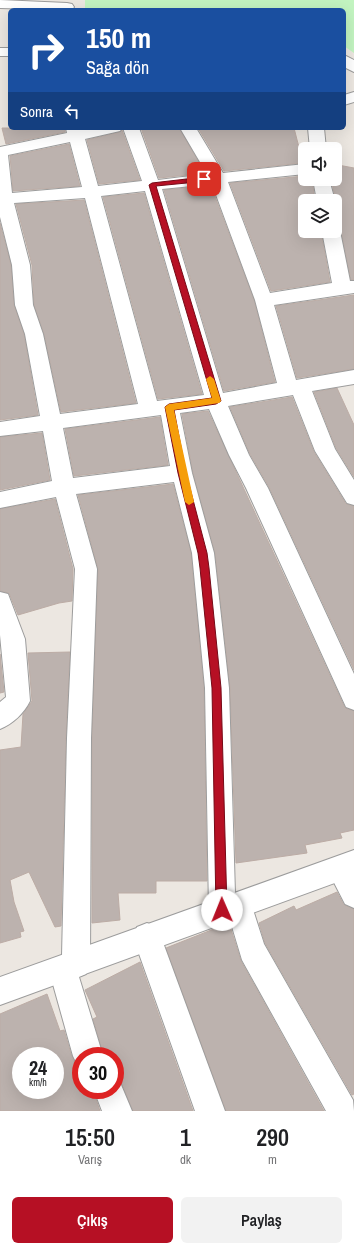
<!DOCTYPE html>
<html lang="tr">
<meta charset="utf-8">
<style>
:root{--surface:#fff;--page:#f2f2f2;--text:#202124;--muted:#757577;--accent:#b61024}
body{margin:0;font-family:"Archivo Narrow",sans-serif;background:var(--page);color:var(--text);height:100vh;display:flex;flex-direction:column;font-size:15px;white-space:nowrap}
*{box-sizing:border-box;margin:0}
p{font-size:13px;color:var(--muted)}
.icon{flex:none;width:22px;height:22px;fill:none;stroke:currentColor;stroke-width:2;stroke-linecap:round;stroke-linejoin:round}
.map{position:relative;height:1111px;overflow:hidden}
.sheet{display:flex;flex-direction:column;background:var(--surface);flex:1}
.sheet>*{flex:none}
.top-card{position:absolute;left:8px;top:8px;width:338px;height:122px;border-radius:6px;box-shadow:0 4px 16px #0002;background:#1a4fa0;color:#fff;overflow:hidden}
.buttons{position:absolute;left:298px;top:142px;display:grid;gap:8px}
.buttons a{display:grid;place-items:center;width:44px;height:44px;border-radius:6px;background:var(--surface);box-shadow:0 4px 16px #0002;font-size:20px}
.speed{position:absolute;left:12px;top:1047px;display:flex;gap:8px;font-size:20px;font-weight:700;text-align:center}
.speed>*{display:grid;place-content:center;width:52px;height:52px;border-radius:50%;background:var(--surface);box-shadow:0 4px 16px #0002;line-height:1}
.speed small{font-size:10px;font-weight:400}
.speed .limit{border:6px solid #d22;background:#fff;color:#111}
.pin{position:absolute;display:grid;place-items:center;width:34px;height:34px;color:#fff;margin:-17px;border-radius:8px;box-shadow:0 2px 6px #0006}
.me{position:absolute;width:44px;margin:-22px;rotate:359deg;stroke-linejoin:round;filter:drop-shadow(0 0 3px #0008)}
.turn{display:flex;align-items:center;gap:14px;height:84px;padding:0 12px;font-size:18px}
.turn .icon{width:52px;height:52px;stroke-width:2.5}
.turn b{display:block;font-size:28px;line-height:34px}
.then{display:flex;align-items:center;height:38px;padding:0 12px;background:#0003;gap:8px;font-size:15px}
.eta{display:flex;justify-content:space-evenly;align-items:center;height:68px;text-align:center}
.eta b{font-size:24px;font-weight:600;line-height:28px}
.action{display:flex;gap:8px;margin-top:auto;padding:8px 12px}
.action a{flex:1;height:46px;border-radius:6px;background:var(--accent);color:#fff;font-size:16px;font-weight:600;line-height:46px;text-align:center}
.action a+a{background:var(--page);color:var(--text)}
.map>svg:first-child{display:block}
.park{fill:#c2f4c0}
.building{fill:#bcb2ae;stroke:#bcaca5;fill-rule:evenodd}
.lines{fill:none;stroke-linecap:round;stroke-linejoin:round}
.minor-casing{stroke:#9c9c9c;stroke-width:2}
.tertiary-casing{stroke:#9c9c9c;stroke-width:2}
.minor{fill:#fff;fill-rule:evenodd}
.tertiary{fill:#fff;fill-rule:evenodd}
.route{fill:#b61024;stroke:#760a17}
.slow{fill:#f59e0b}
</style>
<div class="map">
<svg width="354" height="1111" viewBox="0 0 354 1111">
<rect width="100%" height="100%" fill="#ece7e1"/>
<path class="park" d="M85,0H354V53L344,46V10H85Z"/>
<path class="building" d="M2,128H65V132L6,144Z
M141,128H179L205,173L159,178Z
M198,128H294L303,163L224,171Z
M122,130L140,180L99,184L87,140L120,132Z
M69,144L80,186L13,191L10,156Z
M338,165L354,168V280H351L341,231L335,226L336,201L331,179H335V170Z
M305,176V179H312L315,201H305V231H321L330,282L271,291L230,183Z
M211,186L254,300L275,382L224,391L164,190Z
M144,193L202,394L158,399L103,197Z
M84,200L136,403L61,412L44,334L34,305L32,265L16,204Z
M0,223L11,265L14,305L24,334L38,415L0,420Z
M354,295V369L297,378L276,306Z
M337,388L354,425V477L336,448L314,392Z
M292,397L314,452L346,504L354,506V670L269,487L250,454L230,407Z
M208,411L345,708L354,711V830L340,833L342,838L305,845L307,853L236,863L230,688L215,553L193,473L182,414Z
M160,417L168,465L74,476L65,429Z
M42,433L50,480L0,490V437Z
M173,484L191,553L204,688L207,881H156V893H118L120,920L92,923V738L98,569L78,495Z
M55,499L73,569L72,601L59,603L18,615L9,593L0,591V509Z
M70,652L66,738L61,926L55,927L29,872L10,880L14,902L24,931L20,932L21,937L0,943V750L21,747L23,714L32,701L28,653Z
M0,654L4,692L0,693Z
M337,892L344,905L354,909V1094L352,1095L265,943L259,923L294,906L296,910Z
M229,923L241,961L324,1111H226L166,948Z
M140,962L193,1111H133L120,1079L115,1077V1056H104L93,1019L97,1017L85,990Z
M47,994L60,1031L64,1030L72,1057L77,1067L81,1069V1090H93L100,1111H0V1014ZM21,1056H55V1090H21Z"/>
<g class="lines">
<g class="minor-casing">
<path id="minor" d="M0,0L67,3L72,4L74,7L72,10L0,8Z
M0,48H10V56H0Z
M344,55L354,60V72L344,67Z
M354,92V102L344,105V95Z
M66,128H82L83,130L91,128H122L120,131L85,139L98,186L142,181L123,128H139L158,180L207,174L180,128H196L223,173L305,164V174L228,182L270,293L332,283L322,231H335V227L340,231L350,281H354V293L274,305L296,380L354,370V384L312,391L335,449L354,480V505L347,503L315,451L293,395L228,406L249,455L268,488L354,674V710L346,707L246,488L229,455L209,409L180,413L192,473L214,553L229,688L235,894L239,893L249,897L264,944L353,1100L354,1111H326L242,960L230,920L222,923L212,919L209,910L205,688L192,553L174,482L76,494L97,569L91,738L90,964L86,974L79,977L103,1056H81V1068L78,1066L73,1056L49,970L53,960L62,956L67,738L75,569L56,497L0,508V492L52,481L43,431L0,436V422L40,416L25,334L15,305L12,265L0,217V147L67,133ZM70,142L82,187L12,193L8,155ZM212,184L255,300L277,383L223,393L162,189ZM145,191L204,395L157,401L101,196ZM85,198L138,404L60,414L43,334L33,305L30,265L14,203ZM161,415L170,466L73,478L63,428Z
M308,128H324L326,149H310Z
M313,179H329L335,201H317Z
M0,592L8,594L25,639L30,701C24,713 13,724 0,729V702L6,697L0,635Z
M340,856L349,860L354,869V908L345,904L327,869L331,860Z
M147,923L157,927L161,937L225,1111H195L133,937L137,927Z
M115,1078L119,1080L132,1111H102L94,1090H115Z"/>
</g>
<g class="tertiary-casing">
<path id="tertiary" d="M354,850V876L0,1005V977Z"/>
</g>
<use href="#minor" class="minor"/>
<use href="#tertiary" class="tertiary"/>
</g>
<path class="route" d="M204,177L208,179L207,181L156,186L221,401L216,404L174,410L186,473L207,553L209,568L221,688L227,910L226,914L222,916L218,914L216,910L212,688L200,568L198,553L178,473L165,407L169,404L212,398L149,185L152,183Z"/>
<path class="slow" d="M210,376L214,379L221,401L219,403L174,410L194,502L189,505L185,502L165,407L169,404L212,398L206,379Z"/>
</svg>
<div class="buttons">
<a><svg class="icon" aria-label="sound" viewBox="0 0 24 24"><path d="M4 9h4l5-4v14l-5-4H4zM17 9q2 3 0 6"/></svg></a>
<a><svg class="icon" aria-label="layers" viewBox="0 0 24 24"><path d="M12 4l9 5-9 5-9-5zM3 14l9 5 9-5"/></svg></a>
</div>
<div class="speed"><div>24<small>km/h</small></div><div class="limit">30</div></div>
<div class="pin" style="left:204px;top:179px;background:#d93025"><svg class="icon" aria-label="arrive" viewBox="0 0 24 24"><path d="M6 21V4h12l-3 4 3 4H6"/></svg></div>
<svg class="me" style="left:222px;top:910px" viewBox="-20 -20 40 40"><circle r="19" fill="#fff"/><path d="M0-13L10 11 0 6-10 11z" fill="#b61024"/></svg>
<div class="top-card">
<div class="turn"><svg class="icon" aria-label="right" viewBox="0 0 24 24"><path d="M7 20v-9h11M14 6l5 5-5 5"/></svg><div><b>150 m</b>Sağa dön</div></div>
<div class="then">Sonra<svg class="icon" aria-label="left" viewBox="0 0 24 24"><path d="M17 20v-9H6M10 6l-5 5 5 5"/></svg></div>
</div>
</div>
<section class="sheet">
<div class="eta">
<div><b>15:50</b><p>Varış</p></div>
<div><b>1</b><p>dk</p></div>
<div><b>290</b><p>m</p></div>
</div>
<div class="action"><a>Çıkış</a><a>Paylaş</a></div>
</section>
